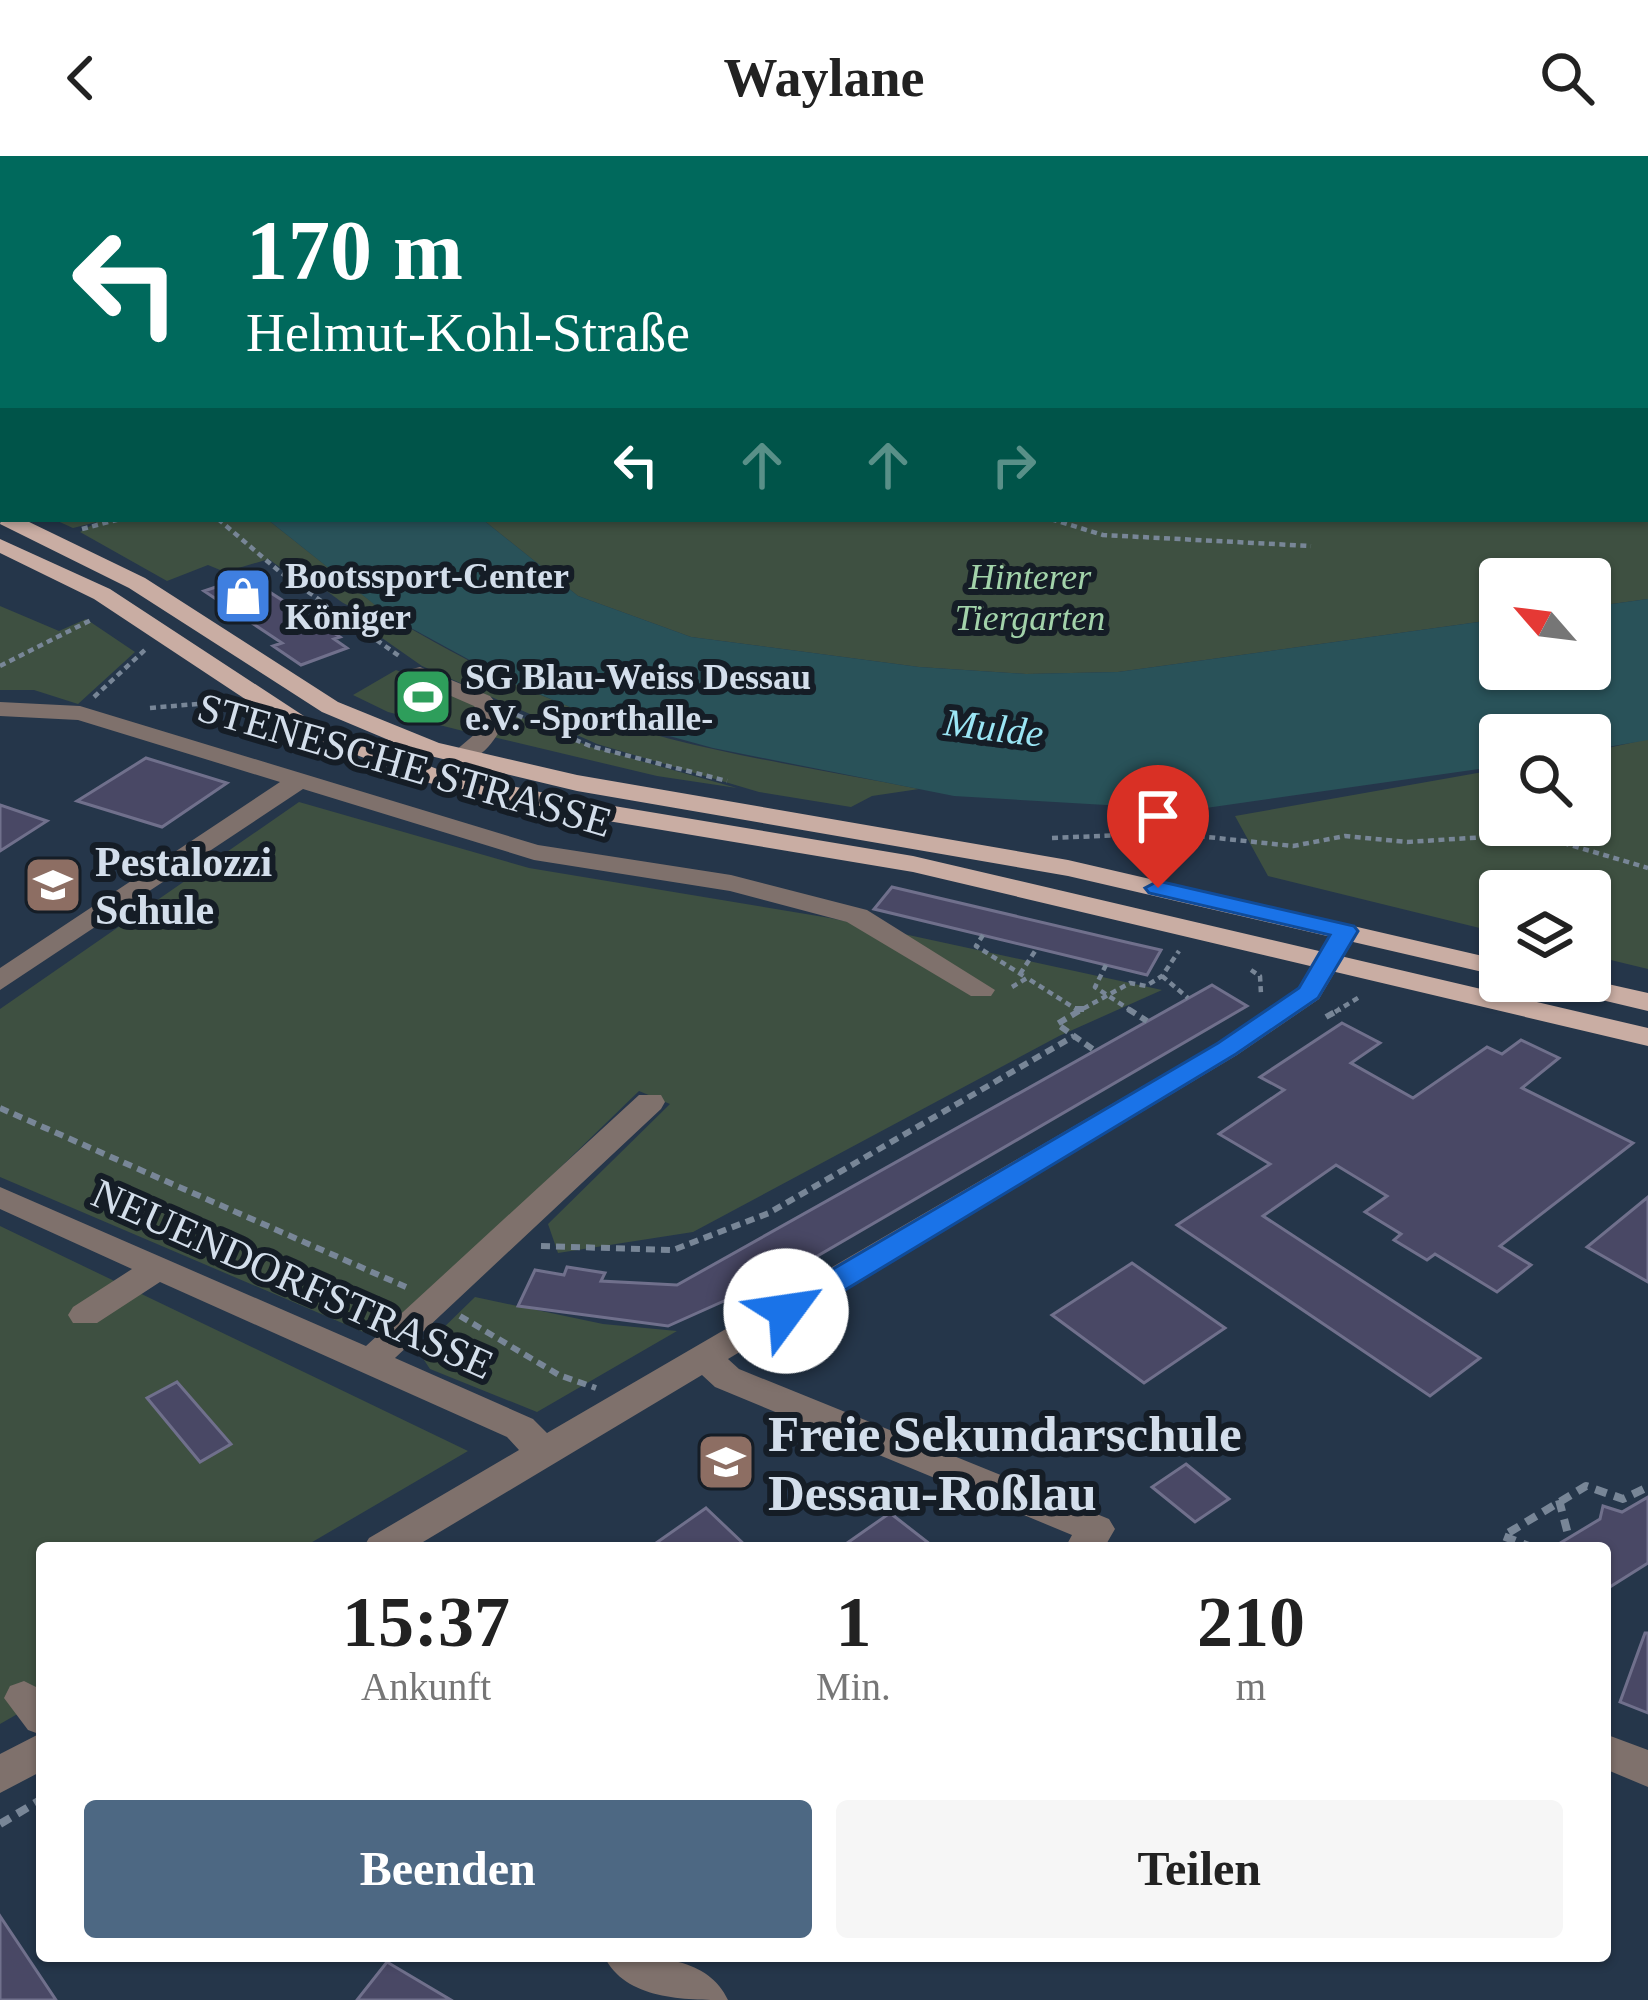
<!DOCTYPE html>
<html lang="de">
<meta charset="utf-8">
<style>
:root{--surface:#fff;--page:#f6f6f6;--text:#222;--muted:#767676;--accent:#4d6883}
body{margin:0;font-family:"Times New Roman",serif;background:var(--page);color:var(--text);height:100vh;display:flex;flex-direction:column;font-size:45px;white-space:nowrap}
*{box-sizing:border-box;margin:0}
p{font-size:39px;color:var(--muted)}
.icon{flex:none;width:66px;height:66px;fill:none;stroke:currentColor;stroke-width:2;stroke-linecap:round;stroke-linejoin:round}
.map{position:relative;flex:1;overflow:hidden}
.side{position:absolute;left:36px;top:1386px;width:1575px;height:420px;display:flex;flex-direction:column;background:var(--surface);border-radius:12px;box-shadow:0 3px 9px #0004}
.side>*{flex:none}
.guide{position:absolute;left:0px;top:0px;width:1650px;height:366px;box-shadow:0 3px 9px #0004;background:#00695c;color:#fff;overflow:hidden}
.needle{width:78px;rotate:298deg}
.buttons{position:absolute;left:1479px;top:402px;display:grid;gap:24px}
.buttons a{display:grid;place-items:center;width:132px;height:132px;border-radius:12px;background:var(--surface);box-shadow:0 3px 9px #0004;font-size:60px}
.pin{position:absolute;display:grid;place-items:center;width:102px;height:102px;color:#fff;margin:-123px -51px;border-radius:50% 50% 50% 0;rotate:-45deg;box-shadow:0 0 12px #0007}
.pin .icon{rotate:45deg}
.me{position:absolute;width:132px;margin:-66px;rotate:59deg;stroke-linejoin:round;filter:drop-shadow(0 0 9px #0008)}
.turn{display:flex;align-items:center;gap:42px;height:252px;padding:0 48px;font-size:54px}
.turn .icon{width:156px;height:156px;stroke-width:2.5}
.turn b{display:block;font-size:84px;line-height:102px}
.lanes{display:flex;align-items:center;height:114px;padding:0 48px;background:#0003;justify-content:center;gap:60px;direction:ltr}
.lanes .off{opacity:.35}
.eta{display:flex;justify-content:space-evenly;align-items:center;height:204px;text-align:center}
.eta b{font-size:72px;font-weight:600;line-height:84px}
.button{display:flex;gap:24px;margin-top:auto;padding:24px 48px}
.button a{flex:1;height:138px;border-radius:12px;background:var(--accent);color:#fff;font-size:48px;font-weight:600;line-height:138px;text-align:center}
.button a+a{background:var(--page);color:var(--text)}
header{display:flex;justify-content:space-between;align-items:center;height:156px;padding:0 48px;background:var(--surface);font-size:54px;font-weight:600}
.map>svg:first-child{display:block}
.green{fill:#3e5041}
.water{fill:#295259}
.building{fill:#494865;stroke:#70708c;stroke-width:3}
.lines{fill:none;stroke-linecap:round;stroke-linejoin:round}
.path-far3{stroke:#788697;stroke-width:3;stroke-dasharray:4.5 3;stroke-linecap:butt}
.path-far2{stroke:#788697;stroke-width:4.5;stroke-dasharray:6 4.5;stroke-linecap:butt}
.path-far1{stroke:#788697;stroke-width:6;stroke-dasharray:9 6;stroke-linecap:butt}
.path{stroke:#788697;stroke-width:8;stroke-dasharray:12 8;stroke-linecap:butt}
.minor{fill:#7f716c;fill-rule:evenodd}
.major{fill:#c9ada3;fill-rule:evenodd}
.route{fill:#1a73e8;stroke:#114b97;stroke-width:3}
.labels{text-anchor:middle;stroke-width:12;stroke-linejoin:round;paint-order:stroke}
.far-poi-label{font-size:36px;font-weight:bold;fill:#d3deeb;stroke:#151d26;text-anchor:start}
.far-park-label{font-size:36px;font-style:italic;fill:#a2d3aa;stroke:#151d26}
.far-water-label{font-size:39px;font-style:italic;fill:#9be6f5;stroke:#151d26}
.street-label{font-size:42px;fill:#d3deeb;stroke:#151d26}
.poi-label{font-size:42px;font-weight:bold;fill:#d3deeb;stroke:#151d26;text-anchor:start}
.near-poi-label{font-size:51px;font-weight:bold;fill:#d3deeb;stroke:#151d26;text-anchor:start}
</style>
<header><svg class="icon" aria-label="back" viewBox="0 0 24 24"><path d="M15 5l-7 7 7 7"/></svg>Waylane<svg class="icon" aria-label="search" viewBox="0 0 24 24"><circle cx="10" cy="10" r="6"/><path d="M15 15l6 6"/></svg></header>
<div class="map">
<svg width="1648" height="1844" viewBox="0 0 1648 1844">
<rect width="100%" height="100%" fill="#25364a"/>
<path class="green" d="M108,0H1648V443L1590,451V423H1500V463L1118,516L1026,518L919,511L691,481L578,440L482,363H1647V3Z
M53,363H267L378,451C343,460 336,435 311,426C293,420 284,415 269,403L225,416L208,409L167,425L80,376L97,366L73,372Z
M0,450L59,475L86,463L135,496L78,548L34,534H0Z
M389,460C450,496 512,529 578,554C686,595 806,610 919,633L872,640L851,651L759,636L597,588L422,510L362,468Z
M396,514L469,544L488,562L479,579L388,556L353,539Z
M497,551L591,591L737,632L657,620L493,581Z
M1648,583V813L1590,799V735H1500V777L1268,720L1235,660L1500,613V669H1590V596Z
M299,646L529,712L830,762L1162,834L1059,880L693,1076L558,1097L548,1068L670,948L639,935L423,1145L375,1181L0,1021V853Z
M0,1070L468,1295L302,1392H42V1544L0,1568Z
M475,1141L603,1168L677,1175L537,1256L430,1213L424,1204L434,1181Z"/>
<path class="water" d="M267,363H482L578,440L691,481L919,511L1026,518L1118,516L1500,463V513H1590V451L1648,443V584L1590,594V579H1500V610L1192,654L954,640L713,592L582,556L510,526L389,460Z"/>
<path class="building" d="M246,421L340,481L334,483L347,492L301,509L273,490L282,487L204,435Z
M146,602L227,627L162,671L77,645Z
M0,649L47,665L0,695Z
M892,731L1130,787L1161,794L1147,819L874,753Z
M1212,829L1247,850L747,1141L742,1137L668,1170L518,1150L535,1114L564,1119L567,1111L605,1117L601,1125L677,1129Z
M1342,867L1380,887L1351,907L1413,942L1487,891L1502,898L1521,884L1559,902L1522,932L1633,987L1500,1090L1531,1109L1497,1136L1435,1098L1427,1104L1394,1084L1401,1078L1365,1056L1387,1040L1336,1009L1263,1060L1480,1202L1430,1240L1177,1069L1270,1008L1219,978L1284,934L1260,921Z
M1648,1041V1126L1587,1091Z
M1132,1107L1225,1172L1144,1227L1052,1159Z
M177,1226L231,1288L200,1306L147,1242Z
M1186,1308L1229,1343L1195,1366L1152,1331Z
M1648,1341V1407L1605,1434V1392H1552L1600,1363L1603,1350L1622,1356Z
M706,1352L748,1392H649Z
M890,1357L935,1392H840Z
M1645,1477H1648V1557L1620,1546Z
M0,1760L56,1844H0Z
M387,1806L451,1844H357Z"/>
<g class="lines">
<path class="path-far3" d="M1514,0L1528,3"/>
<path class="path-far2" d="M218,363L280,416L402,502
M1051,363L1103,379L1311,390
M82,373L120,363
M0,510L93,463
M94,541L146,493
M150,552L220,546
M517,559L590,590L727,625
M1052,682L1169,677L1293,690L1345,680L1407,686L1533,678L1648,712
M983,779L976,790L1027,822
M1106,809L1095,831L1133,856
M1251,814L1260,820L1261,838
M1020,818L1037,792
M1162,820L1188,842
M1012,831L1027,822L1079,855L1130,827L1146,830L1162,820L1179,795
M1335,856L1361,840"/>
<path class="path-far1" d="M1075,853H1084
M1128,853L1147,865
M1079,855L1057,868L1094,894
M1326,861L1340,853
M0,952L406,1131
M541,1090L673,1094L769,1057L1074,880
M460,1160L559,1219L596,1232"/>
<path class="path" d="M1559,1344L1569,1382
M1534,1392L1503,1380L1586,1330L1623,1343L1648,1331
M0,1668L42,1643"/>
<path class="minor" d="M3,284V296L0,297V285Z
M420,511L490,540L507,560C497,583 480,610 451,606L448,601L475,578L483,561L474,550L412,523V513Z
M0,546L80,550L538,689L731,719L867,754L995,834L991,840H971L847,766L730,735L534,704L303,633L0,834V812L280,626L78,564L0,560Z
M1345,767L1359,775L1319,843L1237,899L728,1203L739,1213L1109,1363L1115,1373L1104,1392H1065L1072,1379L715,1231L702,1219L413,1392H363L369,1382L519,1294L507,1281L160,1126L97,1167H73L68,1159L73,1151L132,1113L0,1053V1031L366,1190L639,939H661L665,946L661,953L395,1202L533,1263L547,1277L1217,887L1298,832L1335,769Z
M24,1525L42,1534V1615L0,1637V1598L39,1578L28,1574L4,1542L10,1530Z
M1605,1578L1648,1594V1631L1605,1613Z
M604,1800C646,1800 707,1798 728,1844C685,1844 625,1844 604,1800Z"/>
<path class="major" d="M3,358V363H23L145,422L338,546L439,587L577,619L1068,704L1500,804V820L1068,720L577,635L422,598L322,556L129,432L0,368Z
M0,383L110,433L310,564L445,616L578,644L913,700L1648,872V890L913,716L578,660L429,627L292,574L94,443L0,397Z
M1590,824L1648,837V855L1547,831L1543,825Z"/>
</g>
<path class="route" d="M1158,725L1354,770L1358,775L1318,842L1236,898L797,1163H775L771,1155L775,1147L1218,887L1299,832L1330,779L1149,737L1145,732Z"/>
<defs>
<g id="shop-square" transform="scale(3)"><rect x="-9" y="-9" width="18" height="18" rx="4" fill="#3f7fe0" stroke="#151d26"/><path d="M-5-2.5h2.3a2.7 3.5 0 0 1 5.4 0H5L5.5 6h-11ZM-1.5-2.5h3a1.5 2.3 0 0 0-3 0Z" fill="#fff"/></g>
<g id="stadium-square" transform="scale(3)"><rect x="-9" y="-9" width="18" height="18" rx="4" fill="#2e9e5b" stroke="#151d26"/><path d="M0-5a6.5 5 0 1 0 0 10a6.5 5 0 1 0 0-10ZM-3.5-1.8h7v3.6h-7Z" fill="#fff"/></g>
<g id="school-square" transform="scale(3)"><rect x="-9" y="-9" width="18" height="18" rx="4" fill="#8d6e63" stroke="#151d26"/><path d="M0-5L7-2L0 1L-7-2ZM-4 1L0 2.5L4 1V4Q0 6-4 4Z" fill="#fff"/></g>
</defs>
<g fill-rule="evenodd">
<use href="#shop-square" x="243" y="440"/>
<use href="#stadium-square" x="423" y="541"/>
<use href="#school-square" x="53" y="729"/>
<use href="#school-square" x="726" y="1306"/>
</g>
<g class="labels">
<g class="far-poi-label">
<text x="285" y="432">Bootssport-Center<tspan x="285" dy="41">Königer</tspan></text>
<text x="465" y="533">SG Blau-Weiss Dessau<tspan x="465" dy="41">e.V. -Sporthalle-</tspan></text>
</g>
<g class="far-park-label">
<text x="1030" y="433">Hinterer<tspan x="1030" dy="41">Tiergarten</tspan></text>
</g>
<g class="far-water-label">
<text transform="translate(994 571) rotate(7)" y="14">Mulde</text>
</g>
<g class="street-label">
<text transform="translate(405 608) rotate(16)" y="15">STENESCHE STRASSE</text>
<text transform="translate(293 1122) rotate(24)" y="15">NEUENDORFSTRASSE</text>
</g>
<g class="poi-label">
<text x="95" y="720">Pestalozzi<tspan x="95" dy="48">Schule</tspan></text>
</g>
<g class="near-poi-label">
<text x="768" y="1295">Freie Sekundarschule<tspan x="768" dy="59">Dessau-Roßlau</tspan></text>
</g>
</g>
</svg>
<div class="buttons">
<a><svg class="needle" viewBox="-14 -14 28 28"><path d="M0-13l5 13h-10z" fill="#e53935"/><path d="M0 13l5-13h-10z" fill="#767676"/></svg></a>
<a><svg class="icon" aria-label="search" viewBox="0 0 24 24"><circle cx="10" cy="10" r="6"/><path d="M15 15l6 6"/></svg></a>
<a><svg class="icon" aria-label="layers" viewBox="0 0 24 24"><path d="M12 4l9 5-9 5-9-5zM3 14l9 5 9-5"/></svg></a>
</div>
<div class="pin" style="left:1158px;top:732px;background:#d93025"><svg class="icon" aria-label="arrive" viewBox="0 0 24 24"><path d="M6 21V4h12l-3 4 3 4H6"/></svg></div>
<svg class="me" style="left:786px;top:1155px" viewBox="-20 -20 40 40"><circle r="19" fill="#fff"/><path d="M0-13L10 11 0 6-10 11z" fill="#1a73e8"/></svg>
<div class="guide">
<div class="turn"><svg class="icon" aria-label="left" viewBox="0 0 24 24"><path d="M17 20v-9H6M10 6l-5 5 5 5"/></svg><div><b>170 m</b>Helmut-Kohl-Straße</div></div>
<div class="lanes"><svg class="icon" aria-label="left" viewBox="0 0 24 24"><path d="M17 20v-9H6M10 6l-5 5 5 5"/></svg><svg class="icon off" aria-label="ahead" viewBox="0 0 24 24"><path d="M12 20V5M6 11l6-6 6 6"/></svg><svg class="icon off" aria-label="ahead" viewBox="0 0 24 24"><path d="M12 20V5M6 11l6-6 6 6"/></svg><svg class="icon off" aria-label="right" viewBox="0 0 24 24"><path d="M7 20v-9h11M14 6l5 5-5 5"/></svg></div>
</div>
<section class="side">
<div class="eta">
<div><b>15:37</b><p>Ankunft</p></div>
<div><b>1</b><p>Min.</p></div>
<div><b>210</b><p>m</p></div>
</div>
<div class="button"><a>Beenden</a><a>Teilen</a></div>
</section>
</div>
